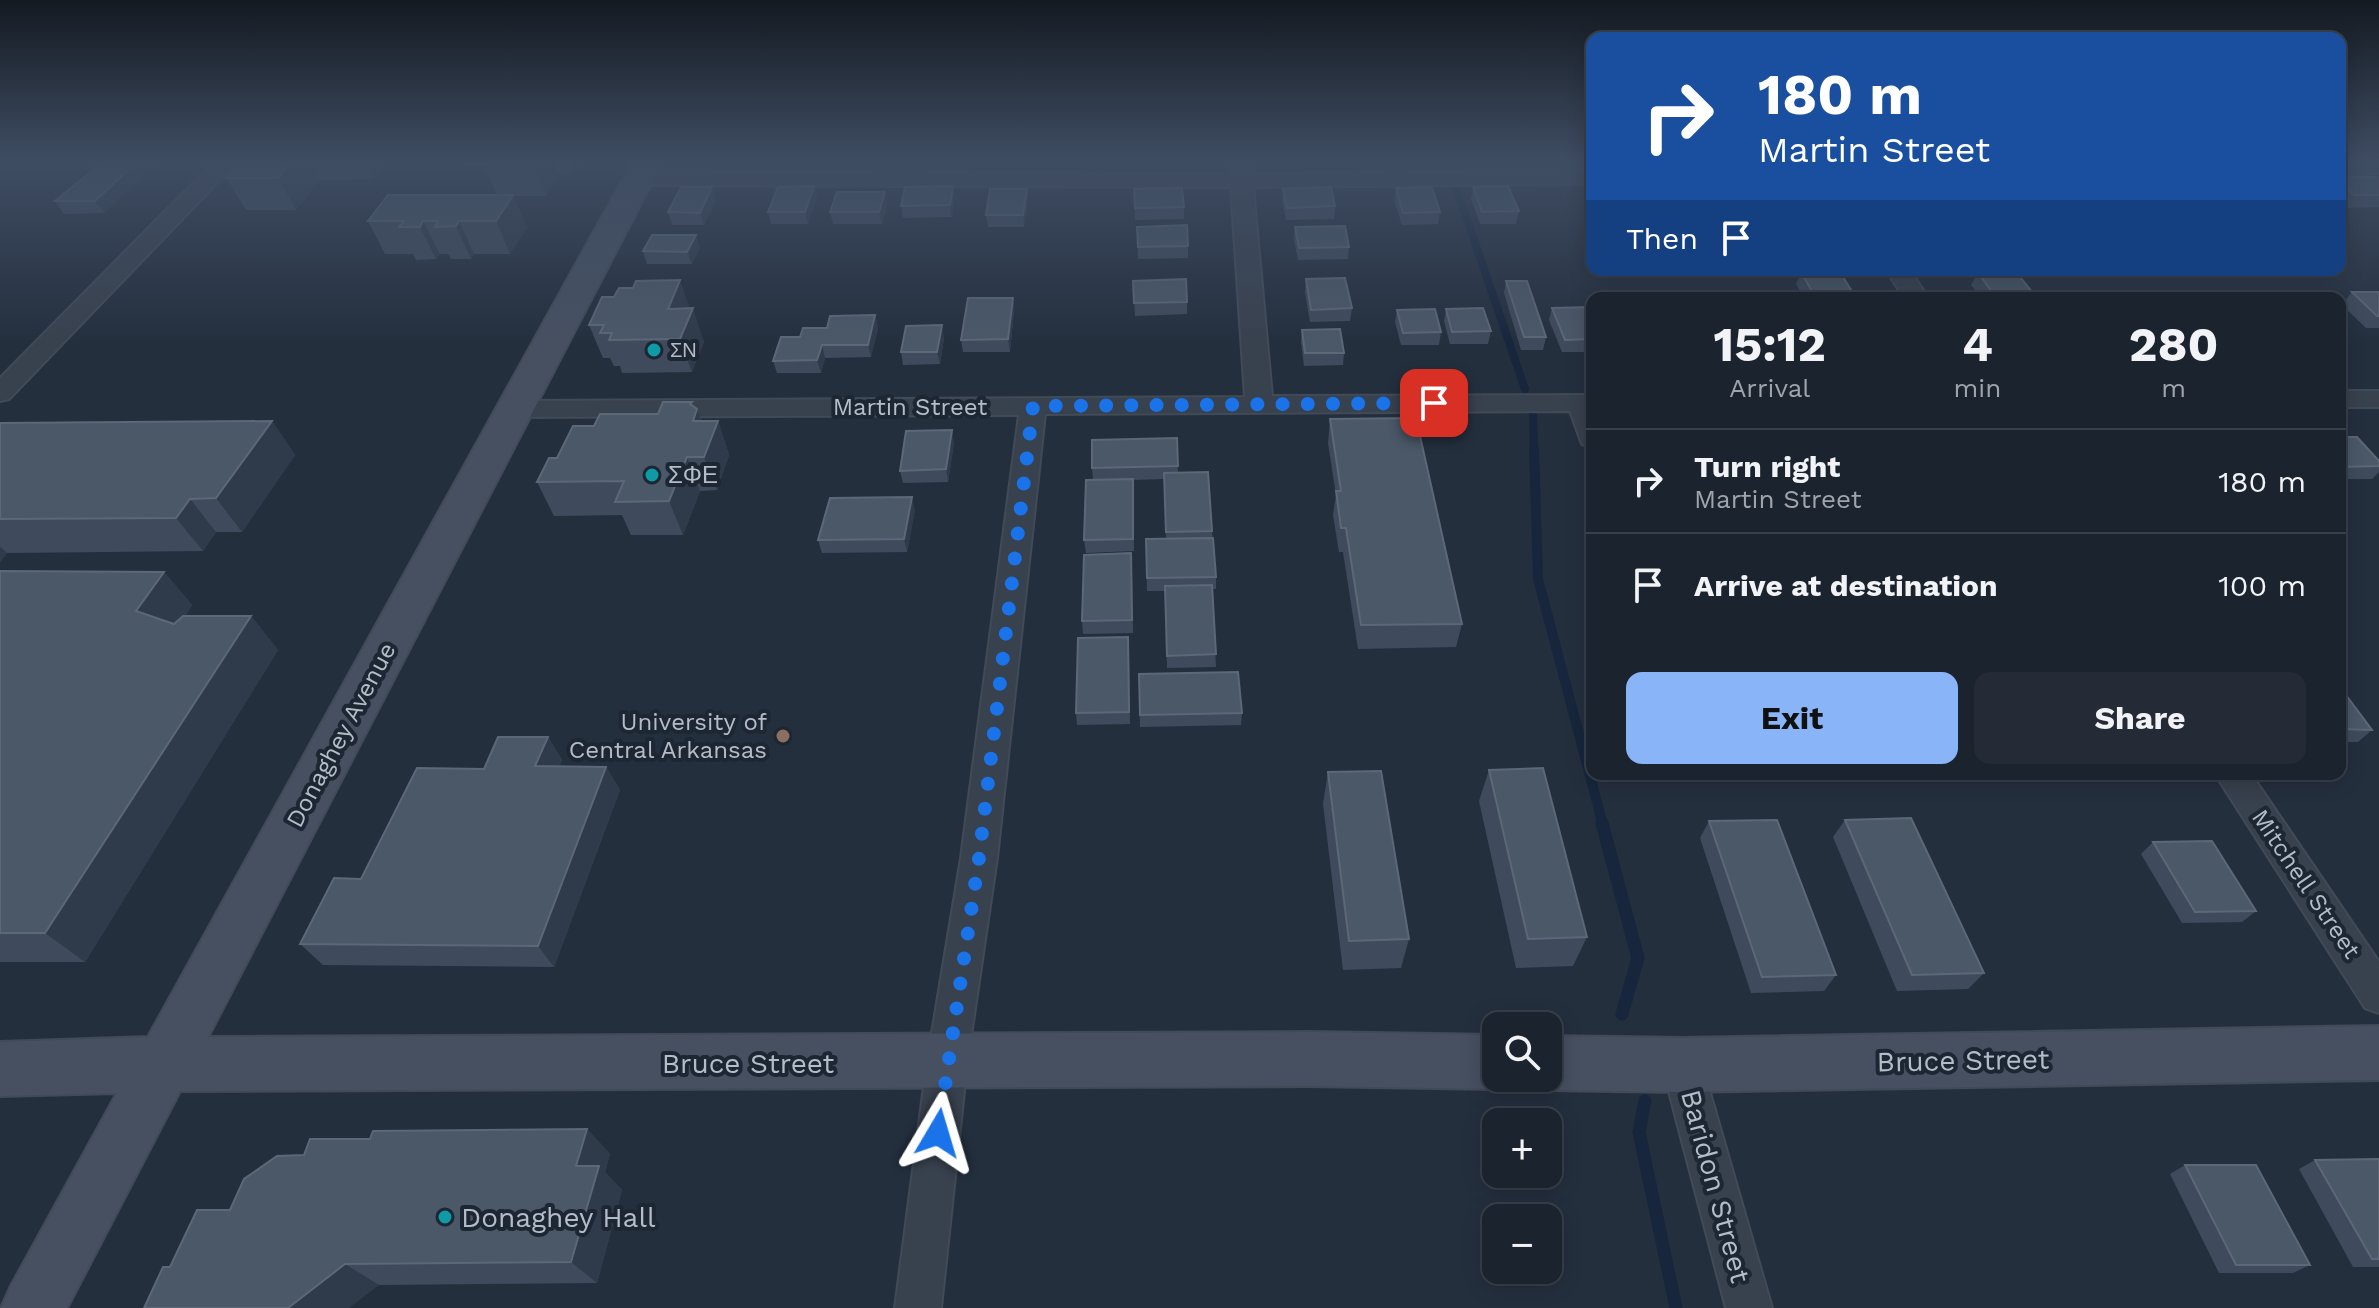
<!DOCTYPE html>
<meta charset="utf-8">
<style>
:root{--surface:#1b232e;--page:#242b36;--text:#f1f3f6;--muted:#a0a4aa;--line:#39404a;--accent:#8ab4f8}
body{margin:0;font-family:"Work Sans",sans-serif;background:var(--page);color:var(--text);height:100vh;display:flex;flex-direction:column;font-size:30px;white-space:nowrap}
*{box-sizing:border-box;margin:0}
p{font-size:26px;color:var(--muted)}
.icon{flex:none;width:44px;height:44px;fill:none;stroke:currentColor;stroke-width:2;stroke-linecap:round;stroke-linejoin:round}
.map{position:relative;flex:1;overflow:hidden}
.sheet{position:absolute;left:1586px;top:292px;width:760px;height:488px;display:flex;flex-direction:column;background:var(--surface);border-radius:16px;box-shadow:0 4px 20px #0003,0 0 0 2px var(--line)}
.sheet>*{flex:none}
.guide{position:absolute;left:1586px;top:32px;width:760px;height:244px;border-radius:16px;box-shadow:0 4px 20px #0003,0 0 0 2px var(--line);background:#1a4fa0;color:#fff;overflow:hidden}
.buttons{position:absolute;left:1482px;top:1012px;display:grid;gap:16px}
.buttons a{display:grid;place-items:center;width:80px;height:80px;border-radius:16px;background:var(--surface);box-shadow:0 4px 20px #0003,0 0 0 2px var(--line);font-size:40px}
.pin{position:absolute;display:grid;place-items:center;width:68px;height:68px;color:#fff;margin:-34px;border-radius:16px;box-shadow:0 4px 12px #0006}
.me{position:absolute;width:88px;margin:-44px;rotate:7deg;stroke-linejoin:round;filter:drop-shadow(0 0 6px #0008)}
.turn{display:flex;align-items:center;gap:28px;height:168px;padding:0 40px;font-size:36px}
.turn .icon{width:104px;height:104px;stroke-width:2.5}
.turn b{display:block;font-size:56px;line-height:68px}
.then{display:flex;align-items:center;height:76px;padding:0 40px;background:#0003;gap:16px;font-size:30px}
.eta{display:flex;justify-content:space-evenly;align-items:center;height:136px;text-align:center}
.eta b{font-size:48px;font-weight:700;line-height:56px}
.primary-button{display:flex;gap:16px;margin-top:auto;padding:16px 40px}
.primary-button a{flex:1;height:92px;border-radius:16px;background:var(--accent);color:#111;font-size:32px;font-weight:700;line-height:92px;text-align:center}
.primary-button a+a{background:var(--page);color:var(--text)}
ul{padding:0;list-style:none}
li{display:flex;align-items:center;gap:24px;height:104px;padding:0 40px;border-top:2px solid var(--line)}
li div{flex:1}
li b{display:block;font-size:30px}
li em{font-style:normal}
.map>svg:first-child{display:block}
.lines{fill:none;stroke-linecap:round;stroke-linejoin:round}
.stream-far2{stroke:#17263c;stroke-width:8}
.stream-far1{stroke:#17263c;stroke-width:10}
.stream{stroke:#17263c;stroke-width:13}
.street-casing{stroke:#414a57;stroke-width:4}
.secondary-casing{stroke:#414a57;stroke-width:4}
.street{fill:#38414e;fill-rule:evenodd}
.secondary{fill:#465061;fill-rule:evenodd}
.wall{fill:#3f4b5c}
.shaded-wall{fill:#2f3b4b}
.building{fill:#4b5868;stroke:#5c6777;stroke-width:2}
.route{stroke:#1a73e8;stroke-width:14;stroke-dasharray:0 25.2}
.culture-dot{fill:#0f9aa8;stroke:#1d2633;stroke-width:3}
.education-dot{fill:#8d6e63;stroke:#1d2633;stroke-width:3}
.labels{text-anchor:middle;stroke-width:8;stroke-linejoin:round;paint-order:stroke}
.far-poi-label{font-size:20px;fill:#b4bcc9;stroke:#1d2633;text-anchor:start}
.street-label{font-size:24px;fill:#b4bcc9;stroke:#1d2633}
.poi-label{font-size:24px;fill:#b4bcc9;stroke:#1d2633;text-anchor:start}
.near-street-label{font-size:28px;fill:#b4bcc9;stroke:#1d2633}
.near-poi-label{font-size:28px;fill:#b4bcc9;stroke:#1d2633;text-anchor:start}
</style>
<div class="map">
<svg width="2379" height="1308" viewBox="0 0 2379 1308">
<rect width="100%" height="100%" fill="#242f3e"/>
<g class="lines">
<path class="stream-far2" d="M1455,184L1525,389
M1533,413L1534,451"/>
<path class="stream-far1" d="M1534,449L1538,579L1603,825"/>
<path class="stream" d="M1602,823L1638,958L1622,1014
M1645,1101L1639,1132L1676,1308"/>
<g class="street-casing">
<path id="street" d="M215,161H238L9,399L0,401V378Z
M1229,161H1251L1252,174L1592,170V184L1253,187L1272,396L1592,395V447L1582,444L1570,411L1045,414L997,858L967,1063L941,1308H895L927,1063L961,858L1019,415L516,417L507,415L503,409L507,403L516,401L1245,397L1231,187L640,185L629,178L640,171L1230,174Z
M2379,161V173L2340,174V162Z
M1886,270H1910L1928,298H1904Z
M2340,391H2379V407H2340Z
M2215,774H2251L2379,962V1013L2365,1008Z
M1682,1045L1696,1051L1702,1065L1772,1308H1726L1662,1065L1668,1051Z"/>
</g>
<g class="secondary-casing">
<path id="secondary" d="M633,161H663L208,1037L1310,1032L1496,1035V1078H1517L1516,1081L1496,1089L1310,1086L180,1091L67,1308H1L11,1286L117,1093L0,1096V1042L148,1037Z
M2379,1026V1080L1682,1092L1548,1090L1528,1082L1526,1078H1548V1036L1682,1038Z"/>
</g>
<use href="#street" class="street"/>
<use href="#secondary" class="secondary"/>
</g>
<path class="wall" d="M104,161H157L152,165H141L146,173L104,213L64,214L55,201Z
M232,161H388L375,179L320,180L296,210H246L226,178L236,167Z
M462,161H577L578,163L570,175H559L547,196H513L527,227L510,254H474L471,259H451L448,254H440L436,259L416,260L413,254H385L368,221L497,195L484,166H465Z
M2340,177H2379V207L2346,208L2340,203Z
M814,186L817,198L808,224H771L768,212Z
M953,186L954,198L952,217L903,218L901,206Z
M1473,187L1519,211L1516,224H1480L1471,199Z
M1396,188L1440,212L1438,224L1402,225L1394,200Z
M1134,189L1184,207V219L1135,220Z
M1283,189L1335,206L1334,219L1286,220L1282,201Z
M716,199L704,225H672L668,212Z
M1028,201L1024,227H988L986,215Z
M887,204L882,224H833L830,212Z
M1137,227L1188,246V258L1138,259Z
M1295,227L1349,247L1348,259L1298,260L1294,240Z
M700,247L692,264H647L643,251Z
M1801,272L1856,298H1804L1796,284Z
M1978,272L2037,298H1981L1971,285Z
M1306,279L1352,308L1350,321L1310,322L1305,292Z
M1133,281L1187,302V314L1135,316Z
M1506,281L1546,337L1543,350H1521L1504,293Z
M2352,292H2379V328H2366L2342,305Z
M614,297L690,308L704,342L692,372L622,373L620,366H614L610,358H603L589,325Z
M1013,298L1014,310L1010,352H963L961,340Z
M1592,307V352H1562L1549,320L1552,308Z
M1446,309L1491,331L1488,344H1450L1444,321Z
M1397,310L1441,332L1439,345H1401L1395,322Z
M875,315L878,328L871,357L825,358L821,373H777L773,361L800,337L827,328Z
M1302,330L1344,353L1343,365L1304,366L1301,342Z
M944,338L940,364L903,365L901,352Z
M694,407L702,421H718L729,455L717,490L700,491L683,535H631L622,515L554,516L537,482L557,458L594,426Z
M1330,419L1462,624L1456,647L1358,649L1343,552H1339L1333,515L1336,495L1328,443Z
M272,421L295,455L242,532H216L203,551L7,553L0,562V423Z
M2340,437L2379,461V472L2372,479H2340Z
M1177,438L1178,473L1212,531L1216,577V589H1212L1216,667L1167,668L1165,591H1147L1146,539H1166L1165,479L1133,480L1134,551L1086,553L1084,540L1093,480L1092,468Z
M954,443L948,482L903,483L900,471Z
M915,510L907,552L822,553L818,540Z
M1132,566L1133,633L1083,634L1082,621Z
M0,571L164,572L192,605L185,616H251L278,650L85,962H0Z
M1129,649L1130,724L1077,725L1076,713Z
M1139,674L1242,713L1241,725L1140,727Z
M2340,687L2372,730L2358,742H2340Z
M548,737L562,760L559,767H606L620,790L554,967L323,965L300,944L361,879Z
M1489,770L1587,937L1573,966L1516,968L1479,801Z
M1328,772L1409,939L1401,968L1343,970L1323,804Z
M1845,820L1984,973L1968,989L1897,991L1833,837Z
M1709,821L1836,975L1824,991L1751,993L1700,838Z
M2153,842L2256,911L2242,922L2182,923L2141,854Z
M587,1129L610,1154L605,1172L622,1190L597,1283L379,1285L170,1267L230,1210L304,1155Z
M2379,1159V1267H2353L2299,1169L2315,1160Z
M2185,1165L2310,1265L2293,1273H2219L2170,1174Z"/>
<path class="shaded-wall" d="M138,161L146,173L104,213L95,201Z
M292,161H310L320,180L296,210L278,178Z
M366,161H388L375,179Z
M536,161H568L556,169L559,175L547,196L534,164Z
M573,161H577L578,163L570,175L568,169Z
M814,186L817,198L808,224L805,212Z
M953,186L954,198L952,217L950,205Z
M712,187L716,199L704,225L700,213Z
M1027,189L1028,201L1024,227L1023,215Z
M885,192L887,204L882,224L879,212Z
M513,195L527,227L510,254L496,221Z
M423,221L440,254L436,259L420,227Z
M459,221L474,254L471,259L456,226Z
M696,235L700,247L692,264L687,252Z
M680,280L691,312L693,308L704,342L692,372L668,309Z
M1013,298L1014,310L1010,352L1008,339Z
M875,315L878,328L871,357L868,345Z
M942,325L944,338L940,364L937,352Z
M822,345L825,358L821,373L817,360Z
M692,402L696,413L697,409L709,443L693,421L690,404Z
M272,421L295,455L242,532L216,498Z
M718,421L729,455L717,490L704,457Z
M952,430L954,443L948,482L946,469Z
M687,457L700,491L683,535L669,501Z
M912,497L915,510L907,552L904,539Z
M190,499L216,532L203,551L176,518Z
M1,547L7,553L0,562V548Z
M164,572L192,605L166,644L136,611Z
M251,616L278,650L85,962L45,933Z
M548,737L562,760L550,789L535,766Z
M606,767L620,790L554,967L538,946Z
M587,1129L610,1154L605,1172L622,1190L597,1283L571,1262L576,1166Z
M345,1264L379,1285L349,1308H288Z"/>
<path class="building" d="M104,161H138L95,201H55Z
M242,161H292L278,178H226Z
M485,161H536L534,164H483Z
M561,161H573L568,169H556Z
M2340,177H2379V195H2354L2340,183Z
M814,186L805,212H768L778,187Z
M953,186L950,205L901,206L905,187Z
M1508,186L1519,211L1482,212L1473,187Z
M681,187H712L700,213L668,212Z
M1331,187L1335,206L1287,208L1283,189Z
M1432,187L1440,212L1403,213L1396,188Z
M1182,188L1184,207L1135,208L1134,189Z
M990,189H1027L1023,215H986Z
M837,192H885L879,212H830Z
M388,195H513L496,221H459L456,226L435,227L438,221H423L420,227H399L404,221H368Z
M1187,225L1188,246L1138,247L1137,227Z
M1345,226L1349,247L1299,248L1295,227Z
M652,235H696L687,252L643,251Z
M1801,272H1840L1856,298H1816Z
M1978,272H2016L2037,298H1996Z
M1345,278L1352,308L1311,310L1306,279Z
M1186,279L1187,302L1134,303L1133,281Z
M680,280L668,309L693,308L680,339L609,340L612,333H600L604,325H589L602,297H614L619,288H633L636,281Z
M1506,281H1527L1546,337H1524Z
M2352,292H2379V316H2377Z
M2255,293H2308L2313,298H2259Z
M2152,294H2205L2208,298H2155Z
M968,298H1013L1008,339L961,340Z
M1592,307V339L1565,340L1552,308Z
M1483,308L1491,331L1452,332L1446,309Z
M1435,309L1441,332L1403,333L1397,310Z
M875,315L868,345H822L817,360L773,361L781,337H800L803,328H827L830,316Z
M942,325L937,352H901L906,326Z
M1340,329L1344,353H1305L1302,330Z
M663,402H692L690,404L697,409L693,421H718L704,457H687L669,501L615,502L624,481L537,482L549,458H557L573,426H594L600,414H658Z
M1416,418L1462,624L1361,625L1346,528H1341L1336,491H1341L1330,419Z
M272,421L216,498L190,499L176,518L0,519V423Z
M952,430L946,469L900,471L906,431Z
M2340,437H2357L2379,461V466L2340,467Z
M1177,438L1178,466L1092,468V440Z
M1208,472L1212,531L1166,532L1164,473Z
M1133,479V539L1084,540L1086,480Z
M912,497L904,539L818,540L830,498Z
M1213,538L1216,577L1147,578L1146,539Z
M1131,553L1132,620L1082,621L1084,555Z
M0,571L164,572L136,611L174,624L183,616H251L45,933H0Z
M1212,585L1216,654L1167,656L1165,586Z
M1128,637L1129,712L1076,713L1078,638Z
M1238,672L1242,713L1140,715L1139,674Z
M2340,687L2372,730L2340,729Z
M498,737H548L535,766L606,767L538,946L300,944L334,878L361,879L417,768L484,769Z
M1543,768L1587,937L1528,939L1489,770Z
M1381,771L1409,939L1349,941L1328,772Z
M1911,818L1984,973L1912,975L1845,820Z
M1777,820L1836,975L1762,977L1709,821Z
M2212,841L2256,911L2195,912L2153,842Z
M587,1129L576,1166H599L571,1262L345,1264L288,1308H144L163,1267H170L197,1210H230L244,1179L277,1156L304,1155L310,1139H370L373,1131Z
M2379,1159V1259H2372L2315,1160Z
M2185,1165H2256L2310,1265H2236Z"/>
<linearGradient id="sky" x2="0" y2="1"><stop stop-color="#141a22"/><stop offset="0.47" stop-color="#3f4d63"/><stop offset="1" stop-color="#3f4d63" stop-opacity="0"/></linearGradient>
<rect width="2379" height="344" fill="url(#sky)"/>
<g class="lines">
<path class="route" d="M938,1133L979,858L1033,406L1434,403"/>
</g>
<g class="culture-dot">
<circle cx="654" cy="350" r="8"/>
<circle cx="652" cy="475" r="8"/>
<circle cx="445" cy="1217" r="8"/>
</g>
<circle class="education-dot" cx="783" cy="736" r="8"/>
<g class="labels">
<g class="far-poi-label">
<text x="670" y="357">ΣΝ</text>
</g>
<g class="street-label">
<text x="910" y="415">Martin Street</text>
<text transform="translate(341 735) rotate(-62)" y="8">Donaghey Avenue</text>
<text transform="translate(2306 884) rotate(56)" y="8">Mitchell Street</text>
</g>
<g class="poi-label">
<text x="668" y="483">ΣΦΕ</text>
<text x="767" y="730" text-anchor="end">University of<tspan x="767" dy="28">Central Arkansas</tspan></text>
</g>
<g class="near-street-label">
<text transform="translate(1963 1060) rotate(-1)" y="10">Bruce Street</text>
<text x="748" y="1073">Bruce Street</text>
<text transform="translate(1716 1186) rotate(75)" y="10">Baridon Street</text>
</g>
<g class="near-poi-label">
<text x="461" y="1227">Donaghey Hall</text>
</g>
</g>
</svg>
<div class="buttons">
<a><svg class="icon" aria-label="search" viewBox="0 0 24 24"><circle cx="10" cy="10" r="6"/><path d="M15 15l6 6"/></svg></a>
<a>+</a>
<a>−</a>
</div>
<div class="pin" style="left:1434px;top:403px;background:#d93025"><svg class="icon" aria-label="arrive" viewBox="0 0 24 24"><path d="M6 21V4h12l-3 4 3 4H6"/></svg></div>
<svg class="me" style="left:938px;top:1133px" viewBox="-20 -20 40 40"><path d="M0-17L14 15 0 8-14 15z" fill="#1a73e8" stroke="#fff" stroke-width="4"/></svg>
<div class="guide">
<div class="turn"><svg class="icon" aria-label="right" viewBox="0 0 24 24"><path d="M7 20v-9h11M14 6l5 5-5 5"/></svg><div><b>180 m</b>Martin Street</div></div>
<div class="then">Then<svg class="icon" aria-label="arrive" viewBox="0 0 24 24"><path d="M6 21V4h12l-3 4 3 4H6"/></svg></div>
</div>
<section class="sheet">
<div class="eta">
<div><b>15:12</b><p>Arrival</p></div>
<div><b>4</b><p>min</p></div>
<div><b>280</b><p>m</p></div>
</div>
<ul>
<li><svg class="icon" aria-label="right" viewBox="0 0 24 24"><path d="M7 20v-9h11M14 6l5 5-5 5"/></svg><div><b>Turn right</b><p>Martin Street</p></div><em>180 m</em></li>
<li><svg class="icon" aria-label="arrive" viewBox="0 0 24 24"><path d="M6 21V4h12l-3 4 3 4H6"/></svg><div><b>Arrive at destination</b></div><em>100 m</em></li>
</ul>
<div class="primary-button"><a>Exit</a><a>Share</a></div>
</section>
</div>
